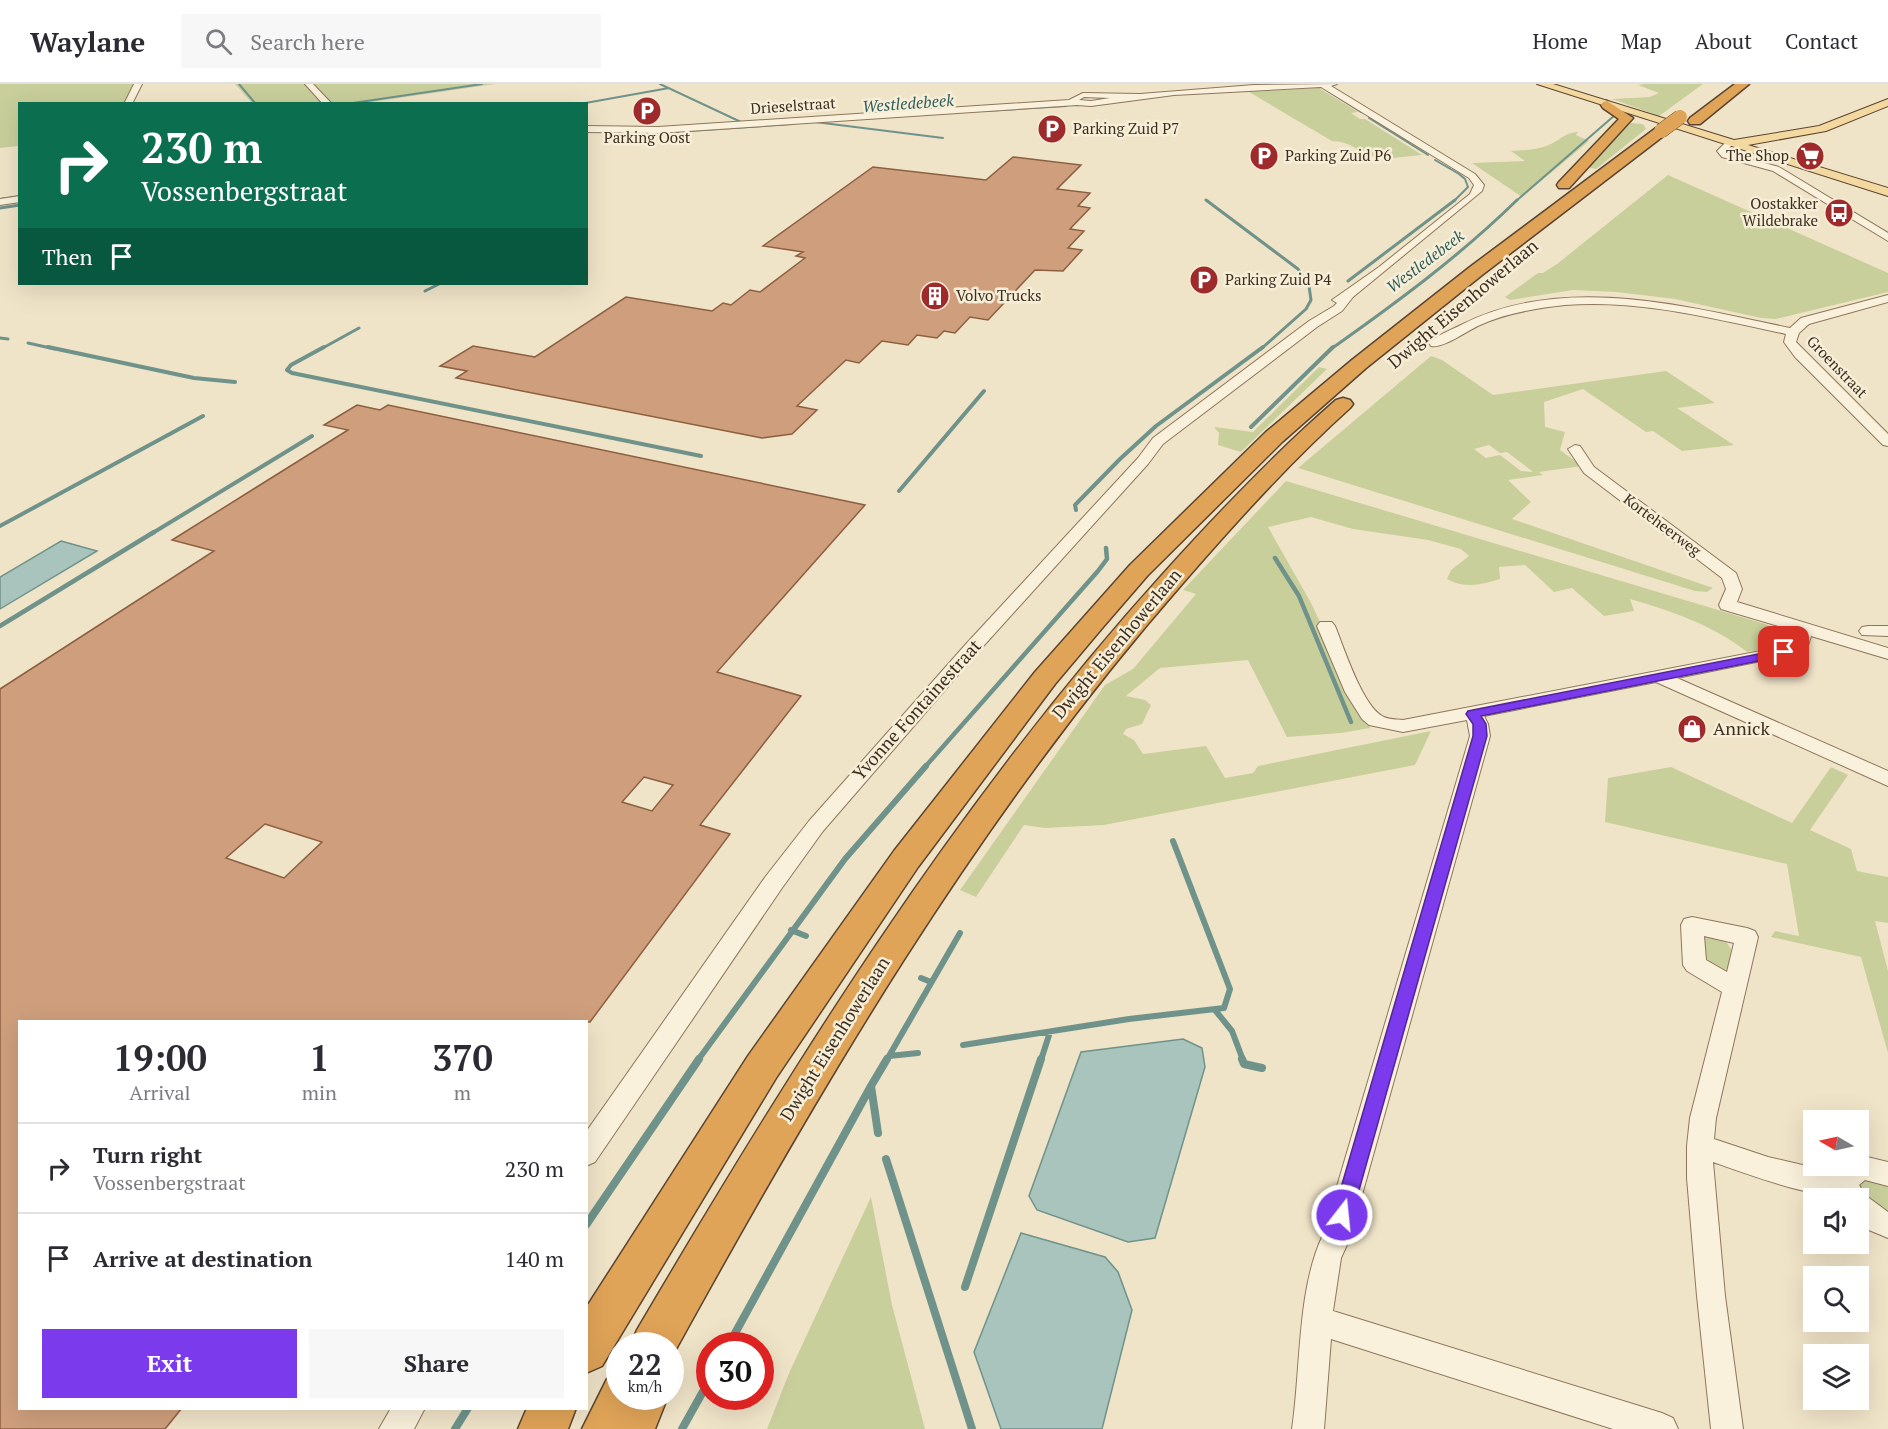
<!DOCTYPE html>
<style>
:root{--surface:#fff;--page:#f7f7f7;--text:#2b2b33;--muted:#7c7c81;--line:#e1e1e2;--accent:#7c3aed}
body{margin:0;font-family:"PT Serif",serif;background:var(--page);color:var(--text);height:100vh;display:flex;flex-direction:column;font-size:22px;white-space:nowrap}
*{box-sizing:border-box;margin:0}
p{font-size:20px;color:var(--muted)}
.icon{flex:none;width:33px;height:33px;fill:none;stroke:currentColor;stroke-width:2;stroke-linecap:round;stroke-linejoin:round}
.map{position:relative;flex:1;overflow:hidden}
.details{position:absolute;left:18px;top:936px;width:570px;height:390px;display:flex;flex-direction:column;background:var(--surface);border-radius:0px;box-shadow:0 6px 24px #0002}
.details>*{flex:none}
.hud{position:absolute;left:18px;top:18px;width:570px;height:183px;border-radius:0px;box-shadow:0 6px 24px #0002;background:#0b6e4f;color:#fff;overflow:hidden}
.needle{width:39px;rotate:279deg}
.controls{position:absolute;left:1803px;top:1026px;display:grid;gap:12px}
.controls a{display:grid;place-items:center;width:66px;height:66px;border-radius:0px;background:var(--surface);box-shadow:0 6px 24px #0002;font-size:30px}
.speed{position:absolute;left:606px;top:1248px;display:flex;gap:12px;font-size:30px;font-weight:700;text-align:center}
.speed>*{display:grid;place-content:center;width:78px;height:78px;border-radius:50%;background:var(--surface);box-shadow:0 6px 24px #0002;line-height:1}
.speed small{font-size:15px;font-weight:400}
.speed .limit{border:9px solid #d22;background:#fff;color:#111}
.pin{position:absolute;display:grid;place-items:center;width:51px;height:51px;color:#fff;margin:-26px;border-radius:12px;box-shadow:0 3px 9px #0006}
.me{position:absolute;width:66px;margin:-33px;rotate:16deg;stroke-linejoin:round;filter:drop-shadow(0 0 4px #0008)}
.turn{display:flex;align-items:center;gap:21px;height:126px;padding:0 24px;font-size:27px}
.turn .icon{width:78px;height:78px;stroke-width:2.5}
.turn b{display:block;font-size:42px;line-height:51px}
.then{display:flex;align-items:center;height:57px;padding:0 24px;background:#0003;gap:12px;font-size:22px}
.eta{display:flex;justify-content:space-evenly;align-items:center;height:102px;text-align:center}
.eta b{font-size:36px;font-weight:700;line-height:42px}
.action{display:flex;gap:12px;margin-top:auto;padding:12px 24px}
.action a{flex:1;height:69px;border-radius:0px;background:var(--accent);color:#fff;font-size:24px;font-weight:700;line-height:69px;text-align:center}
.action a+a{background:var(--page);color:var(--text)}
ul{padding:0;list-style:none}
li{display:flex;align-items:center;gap:18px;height:90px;padding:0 24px;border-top:2px solid var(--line)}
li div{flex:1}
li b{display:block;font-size:22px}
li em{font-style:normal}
header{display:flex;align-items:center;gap:36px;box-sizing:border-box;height:84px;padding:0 30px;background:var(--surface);border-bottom:2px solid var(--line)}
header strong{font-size:28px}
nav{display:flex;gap:33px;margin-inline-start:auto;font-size:21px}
.search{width:420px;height:54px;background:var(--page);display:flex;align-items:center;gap:15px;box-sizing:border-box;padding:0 21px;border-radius:0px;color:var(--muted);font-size:22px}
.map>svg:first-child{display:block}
.green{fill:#c9cf9b;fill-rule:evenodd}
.water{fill:#a9c4bc;stroke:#6f938a;stroke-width:1.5}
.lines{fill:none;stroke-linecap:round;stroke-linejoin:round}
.stream-far5{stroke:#6f938a;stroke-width:2}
.stream-far4{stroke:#6f938a;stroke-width:3}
.stream-far3{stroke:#6f938a;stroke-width:4}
.stream-far2{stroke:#6f938a;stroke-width:4.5}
.stream-far1{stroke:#6f938a;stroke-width:6}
.stream{stroke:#6f938a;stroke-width:8}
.building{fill:#cf9f7d;stroke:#8d5f41;stroke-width:1.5;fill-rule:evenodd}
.minor-casing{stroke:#8d765c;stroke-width:2}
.major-casing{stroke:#5b4430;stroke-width:2}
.highway-casing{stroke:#5b4430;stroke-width:3}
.minor{fill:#faf1dc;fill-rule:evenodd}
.major{fill:#f3d9a0;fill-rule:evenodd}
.highway{fill:#e0a458;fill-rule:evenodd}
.highway-bridge-casing{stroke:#5b4430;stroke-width:15;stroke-linecap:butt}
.highway-bridge{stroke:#e0a458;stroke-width:14}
.route{fill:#7c3aed;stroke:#51269a;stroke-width:1.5}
.labels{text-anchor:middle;stroke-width:5;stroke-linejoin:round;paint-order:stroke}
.far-street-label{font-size:15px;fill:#3d2e20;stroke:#f7eed8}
.far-poi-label{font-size:15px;fill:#3d2e20;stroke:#f7eed8;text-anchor:start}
.far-water-label{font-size:16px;font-style:italic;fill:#2f5d5a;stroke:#f7eed8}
.street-label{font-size:18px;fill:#3d2e20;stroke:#f7eed8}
.poi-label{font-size:18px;fill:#3d2e20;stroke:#f7eed8;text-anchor:start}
</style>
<header>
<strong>Waylane</strong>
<div class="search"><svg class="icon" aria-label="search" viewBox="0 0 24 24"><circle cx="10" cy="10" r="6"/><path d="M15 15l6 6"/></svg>Search here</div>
<nav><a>Home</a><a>Map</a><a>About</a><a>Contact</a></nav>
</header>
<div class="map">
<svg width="1888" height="1345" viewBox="0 0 1888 1345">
<rect width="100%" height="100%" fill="#f0e4c8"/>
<path class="green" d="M0,0H136L126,19L20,20L19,62L0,64Z
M235,0H495L357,20L252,19Z
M1644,0H1703L1659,32L1612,15L1650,13L1659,9L1638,1Z
M1319,4L1358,28L1351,29L1360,35H1365L1422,71C1410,72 1385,76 1375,73C1359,69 1351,57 1332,57L1249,8Z
M1631,39L1643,40L1646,45L1596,85L1587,83Z
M1578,48L1576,51L1589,57L1522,113L1472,79L1525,77L1511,67C1523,66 1539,66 1551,60C1562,55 1564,49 1578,48Z
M1668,91L1888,189V208L1776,235L1761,234L1675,215L1616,208L1573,206L1510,216L1505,213L1538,189H1543L1557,180Z
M1431,272L1442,276L1493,311L1666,287L1715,319L1677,324L1734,361L1682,367L1653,347L1646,348L1583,305L1544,318L1545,343L1565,348L1560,366L1582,382L1539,388L1543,391L1508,396L1531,418L1512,435L1713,504L1707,508L1695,507L1298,384ZM1489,361L1500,369L1507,368L1533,388L1521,387L1500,371L1486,374L1474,365Z
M1319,283L1327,285L1241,368L1218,361L1219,349L1214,343L1253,348Z
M1286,397L1765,540L1777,546L1780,554L1771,564L1747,568C1713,541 1671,527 1630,515L1634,527L1604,532L1572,504L1554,508L1525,481L1499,483L1500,495C1482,501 1464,505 1447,495L1451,486L1469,472L1461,465L1428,456L1353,445L1311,433L1268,443L1311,519L1370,644L1341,649L1287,653L1248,576L1160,584L1126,612L1145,616L1151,621L1142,640L1126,645L1123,650L1134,656L1143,670L1206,662L1225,694L1253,689L1258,682L1431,647L1415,681L1104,741L1045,744L1024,741L976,813L960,806L1105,601L1133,585L1196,510L1183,506Z
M1671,683L1792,739L1831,683L1848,691L1810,746L1851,765L1857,787L1888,793V839L1875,837L1888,887V969L1861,873L1771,853L1775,847L1799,852L1787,780L1605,738L1608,694Z
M1706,851L1725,856L1731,865L1728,883L1724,887L1704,877L1700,855Z
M1865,1096L1888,1097V1133L1860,1108V1101Z
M871,1113L892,1221L925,1345H767L790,1287Z"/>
<path class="water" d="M61,457L97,467L0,525V493Z
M1183,955L1202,964L1205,983L1155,1154L1128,1158L1037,1126L1029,1112L1081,968Z
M1021,1149L1105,1173L1118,1188L1132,1226L1102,1345H1001L974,1268Z"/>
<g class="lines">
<path class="stream-far5" d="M239,0L256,20
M660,0L741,38
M1328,7L1361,28
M346,20L482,0
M580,20L669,4
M984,27L1066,22
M1369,34L1428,71
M815,38L943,54
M673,48L792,40
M1435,76L1459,90L1465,95L1468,103L1453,118
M0,115L20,112
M1206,116L1208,118
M1515,118L1615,31"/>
<path class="stream-far4" d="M1206,116L1298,185L1309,202L1311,216L1306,225L1261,265
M0,124L20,121
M1348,197L1455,116
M425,207L439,200
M0,254L8,255
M28,259L55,265
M321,265L359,244
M1331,265C1396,219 1460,172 1517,116"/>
<path class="stream-far3" d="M48,263L194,294L235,298
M324,263L291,281L287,286L292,289L701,372
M1251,343L1333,263
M899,407L984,307
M1076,426L1075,421L1120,375L1156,342L1263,263
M0,442L203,332
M151,450L312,352"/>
<path class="stream-far2" d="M1275,474L1299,512L1351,638
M0,542L154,448
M925,683L1098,487L1107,475L1106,464"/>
<path class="stream-far1" d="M791,846L806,852
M921,894L931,898
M1215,926L1232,947L1243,976
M963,961L1129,935L1224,924L1230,905L1173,757
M889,972L960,849
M698,976L845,775L926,682
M886,976L889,972L918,969
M1041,976L1050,948"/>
<path class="stream" d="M1242,975L1244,980L1262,984
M878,1049L871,1002L887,975
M886,1075L972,1345
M586,1141L699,975
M965,1203L1041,975
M728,1262L871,1002
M455,1345L468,1324
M682,1345L710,1295"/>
</g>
<path class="building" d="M1013,73L1081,81L1057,105L1090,109L1078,122L1090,124L1070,145L1084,147L1068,164L1082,166L1063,187L1035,186L988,236L970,233L955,249L944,247L937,254L917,251L908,261L882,257L859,279L846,276L797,322L817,326L792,350L762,354L456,294L467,287L440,282L473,262L535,273L626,213L712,227L723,219L731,221L750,206L760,208L805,174L796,172L803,168L763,162L873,83L986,96Z
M357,321L380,326L388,321L865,421L717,588L801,612L700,741L730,750L590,938H20V1324H182L165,1345H0V605L214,467L172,456L348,346L324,341ZM644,693L673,701L652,727L622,718ZM265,740L322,758L284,794L226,774Z"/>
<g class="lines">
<g class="minor-casing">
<path id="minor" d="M134,0H142L132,20H124Z
M305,0H313L332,20H323Z
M1337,0L1331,2L1475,90L1484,101L1482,107L1353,213L1342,227L1317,243L1163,360L1148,380L978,568L823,747L782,804L595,1078L586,1082V1048L766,792L809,737L966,560L1138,374L1153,354L1309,237L1334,222L1337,219L1332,216L1379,183L1470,110L1474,101L1469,94L1321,3L1174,11L1091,22L1077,21L658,49L586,48V42L658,43L1069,16L1083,9L1140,10L1254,1ZM1084,13L1110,14L1091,17L1079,16Z
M1726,58L1733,60L1726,67L1728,69L1779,83L1888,149V157L1773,87L1722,73L1717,67Z
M20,112V118L0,121V115Z
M1888,211V218L1809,240L1799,249L1796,258L1888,350V362L1883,361L1795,273L1784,258L1786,250C1715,235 1639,215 1565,221C1537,224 1506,229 1480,241C1468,246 1443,265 1431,262L1429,259C1437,251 1451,246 1461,241C1562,189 1685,222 1790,244L1801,234Z
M1575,361L1580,362L1594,383L1736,489L1742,505L1737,518L1888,564V575L1811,552L1806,568L1677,594L1888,687V702L1656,598L1484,632L1488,640L1490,652L1350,1154L1341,1174L1333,1227L1662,1329L1673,1334L1678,1345H1613L1331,1255L1324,1345H1292C1301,1285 1297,1207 1322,1153L1470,652L1467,636L1403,648L1369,641L1362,635L1345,608L1317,542L1320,538H1332L1335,542C1344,564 1363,624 1384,633C1390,636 1397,635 1403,636L1792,561L1795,547L1721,525L1719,521L1726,505L1722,494L1584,389L1568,365Z
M1868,542H1888V552L1862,551L1859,547L1862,543Z
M1692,833L1747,844L1755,847L1758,853L1716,1034L1714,1055L1768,1073L1837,1089L1843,1082H1858V1074L1863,1072L1888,1078V1102L1865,1096L1859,1101L1865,1111L1888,1128V1154L1864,1144L1858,1139V1114C1812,1114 1758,1094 1713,1078L1725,1212L1743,1345H1711L1697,1212L1687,1094V1062L1690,1034L1722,908L1687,887L1683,881L1681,841L1684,835ZM1704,852L1734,859L1727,888L1706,876Z
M391,1324H425L414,1345H379Z"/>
</g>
<g class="major-casing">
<path id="major" d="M1537,0H1553L1734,56L1819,42L1888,15V22L1826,47L1748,61L1888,104V112Z"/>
</g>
<g class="highway-casing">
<path id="highway" d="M1735,0H1749L1700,40H1690L1688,37L1690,34Z
M1607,17L1633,34L1569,104H1559L1557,101L1559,98L1619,35L1603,24L1601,21L1603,18Z
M1661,43L1668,47L1666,50L1482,191L1366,284L1282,358L1148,491L1103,543L1055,600L918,783L776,994L602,1282L586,1289V1224L748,972L894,767L1035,588L1130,481L1266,348L1352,276L1470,183L1656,44Z
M1343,314L1350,316L1353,320L1350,324C1290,378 1236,438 1183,499C977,734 820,1003 670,1276V1262H630L637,1246C793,981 955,720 1162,491C1217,430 1274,370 1336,316Z
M620,1290V1312H668L655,1345H582L607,1295Z
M527,1324H576L568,1345H518Z"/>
</g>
<use href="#minor" class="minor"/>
<use href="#major" class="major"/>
<use href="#highway" class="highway"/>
<g class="highway-bridge-casing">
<path id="highway-bridge" d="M1661,47L1680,33"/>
</g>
<use href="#highway-bridge" class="highway-bridge"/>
</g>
<path class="route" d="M1784,565L1789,566L1790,568L1789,571L1481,632L1486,640L1487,652L1352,1131L1349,1137L1342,1140L1335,1137L1333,1131L1473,652V640L1466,630L1468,627Z"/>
<defs>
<g id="parking-disc" transform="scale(1.5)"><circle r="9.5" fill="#9e2a2b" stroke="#f7eed8"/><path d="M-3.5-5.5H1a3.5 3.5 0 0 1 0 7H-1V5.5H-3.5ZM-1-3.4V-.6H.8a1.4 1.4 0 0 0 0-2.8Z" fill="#fff"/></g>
<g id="supermarket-disc" transform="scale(1.5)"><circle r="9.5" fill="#9e2a2b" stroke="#f7eed8"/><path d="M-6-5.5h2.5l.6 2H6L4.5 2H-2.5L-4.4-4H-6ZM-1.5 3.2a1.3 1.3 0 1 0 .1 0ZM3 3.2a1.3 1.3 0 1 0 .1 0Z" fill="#fff"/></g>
<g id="bus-disc" transform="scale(1.5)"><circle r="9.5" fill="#9e2a2b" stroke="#f7eed8"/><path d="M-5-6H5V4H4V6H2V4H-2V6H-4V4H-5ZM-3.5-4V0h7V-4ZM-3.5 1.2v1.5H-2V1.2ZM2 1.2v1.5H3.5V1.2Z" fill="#fff"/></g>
<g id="building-disc" transform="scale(1.5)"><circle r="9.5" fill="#9e2a2b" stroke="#f7eed8"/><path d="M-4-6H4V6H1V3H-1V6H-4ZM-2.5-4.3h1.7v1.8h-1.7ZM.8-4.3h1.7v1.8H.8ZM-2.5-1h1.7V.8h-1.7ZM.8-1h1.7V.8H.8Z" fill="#fff"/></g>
<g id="shop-disc" transform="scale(1.5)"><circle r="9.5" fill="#9e2a2b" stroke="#f7eed8"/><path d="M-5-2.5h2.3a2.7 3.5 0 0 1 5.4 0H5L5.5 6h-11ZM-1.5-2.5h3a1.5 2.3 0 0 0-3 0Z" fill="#fff"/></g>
</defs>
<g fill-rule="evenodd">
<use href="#parking-disc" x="647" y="27"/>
<use href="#parking-disc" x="1052" y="45"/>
<use href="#parking-disc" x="1264" y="72"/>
<use href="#supermarket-disc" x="1810" y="72"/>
<use href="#bus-disc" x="1839" y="129"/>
<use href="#parking-disc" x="1204" y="196"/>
<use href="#building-disc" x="935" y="212"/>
<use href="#shop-disc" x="1692" y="645"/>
</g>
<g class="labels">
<g class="far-street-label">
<text transform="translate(793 22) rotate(-4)" y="5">Drieselstraat</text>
<text transform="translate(1837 283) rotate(46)" y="5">Groenstraat</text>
<text transform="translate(1662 441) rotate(37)" y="5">Korteheerweg</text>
</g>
<g class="far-poi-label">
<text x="1073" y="50">Parking Zuid P7</text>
<text x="647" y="59" text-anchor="middle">Parking Oost</text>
<text x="1285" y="77">Parking Zuid P6</text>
<text x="1789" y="77" text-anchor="end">The Shop</text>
<text x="1818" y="125" text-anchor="end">Oostakker<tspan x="1818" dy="17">Wildebrake</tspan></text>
<text x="1225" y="201">Parking Zuid P4</text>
<text x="956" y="217">Volvo Trucks</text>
</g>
<g class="far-water-label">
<text transform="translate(908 19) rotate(-4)" y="6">Westledebeek</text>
<text transform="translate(1425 177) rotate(-37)" y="6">Westledebeek</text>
</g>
<g class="street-label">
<text transform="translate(1463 220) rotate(-40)" y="6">Dwight Eisenhowerlaan</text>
<text transform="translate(1117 560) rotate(-50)" y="6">Dwight Eisenhowerlaan</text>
<text transform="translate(917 626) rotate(-48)" y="6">Yvonne Fontainestraat</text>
<text transform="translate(835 955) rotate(-58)" y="6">Dwight Eisenhowerlaan</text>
</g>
<g class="poi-label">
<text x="1713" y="651">Annick</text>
</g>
</g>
</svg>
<div class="controls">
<a><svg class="needle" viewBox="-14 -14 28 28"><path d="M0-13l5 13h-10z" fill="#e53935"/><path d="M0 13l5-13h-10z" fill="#7c7c81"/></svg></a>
<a><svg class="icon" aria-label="sound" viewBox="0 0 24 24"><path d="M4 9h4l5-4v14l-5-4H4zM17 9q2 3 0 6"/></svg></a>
<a><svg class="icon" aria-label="search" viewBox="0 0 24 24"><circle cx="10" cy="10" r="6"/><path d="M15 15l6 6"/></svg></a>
<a><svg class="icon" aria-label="layers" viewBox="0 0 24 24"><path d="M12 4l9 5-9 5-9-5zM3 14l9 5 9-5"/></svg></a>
</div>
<div class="speed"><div>22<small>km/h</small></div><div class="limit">30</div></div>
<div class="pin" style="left:1784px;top:568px;background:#d93025"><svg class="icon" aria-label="arrive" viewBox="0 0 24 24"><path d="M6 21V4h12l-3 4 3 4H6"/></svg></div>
<svg class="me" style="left:1342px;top:1131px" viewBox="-20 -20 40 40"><circle r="17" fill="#7c3aed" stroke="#fff" stroke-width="3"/><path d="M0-11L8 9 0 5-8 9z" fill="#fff"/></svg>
<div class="hud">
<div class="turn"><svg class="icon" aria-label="right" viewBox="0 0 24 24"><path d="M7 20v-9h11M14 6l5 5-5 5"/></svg><div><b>230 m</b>Vossenbergstraat</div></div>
<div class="then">Then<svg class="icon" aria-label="arrive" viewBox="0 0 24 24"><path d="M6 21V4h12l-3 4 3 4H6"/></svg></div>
</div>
<section class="details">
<div class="eta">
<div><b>19:00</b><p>Arrival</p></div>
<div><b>1</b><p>min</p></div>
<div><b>370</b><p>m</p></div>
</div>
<ul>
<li><svg class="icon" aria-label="right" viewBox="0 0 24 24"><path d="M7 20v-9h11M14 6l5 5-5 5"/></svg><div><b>Turn right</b><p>Vossenbergstraat</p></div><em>230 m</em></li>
<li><svg class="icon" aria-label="arrive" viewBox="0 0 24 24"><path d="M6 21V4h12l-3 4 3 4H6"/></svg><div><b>Arrive at destination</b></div><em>140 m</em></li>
</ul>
<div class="action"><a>Exit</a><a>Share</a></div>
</section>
</div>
